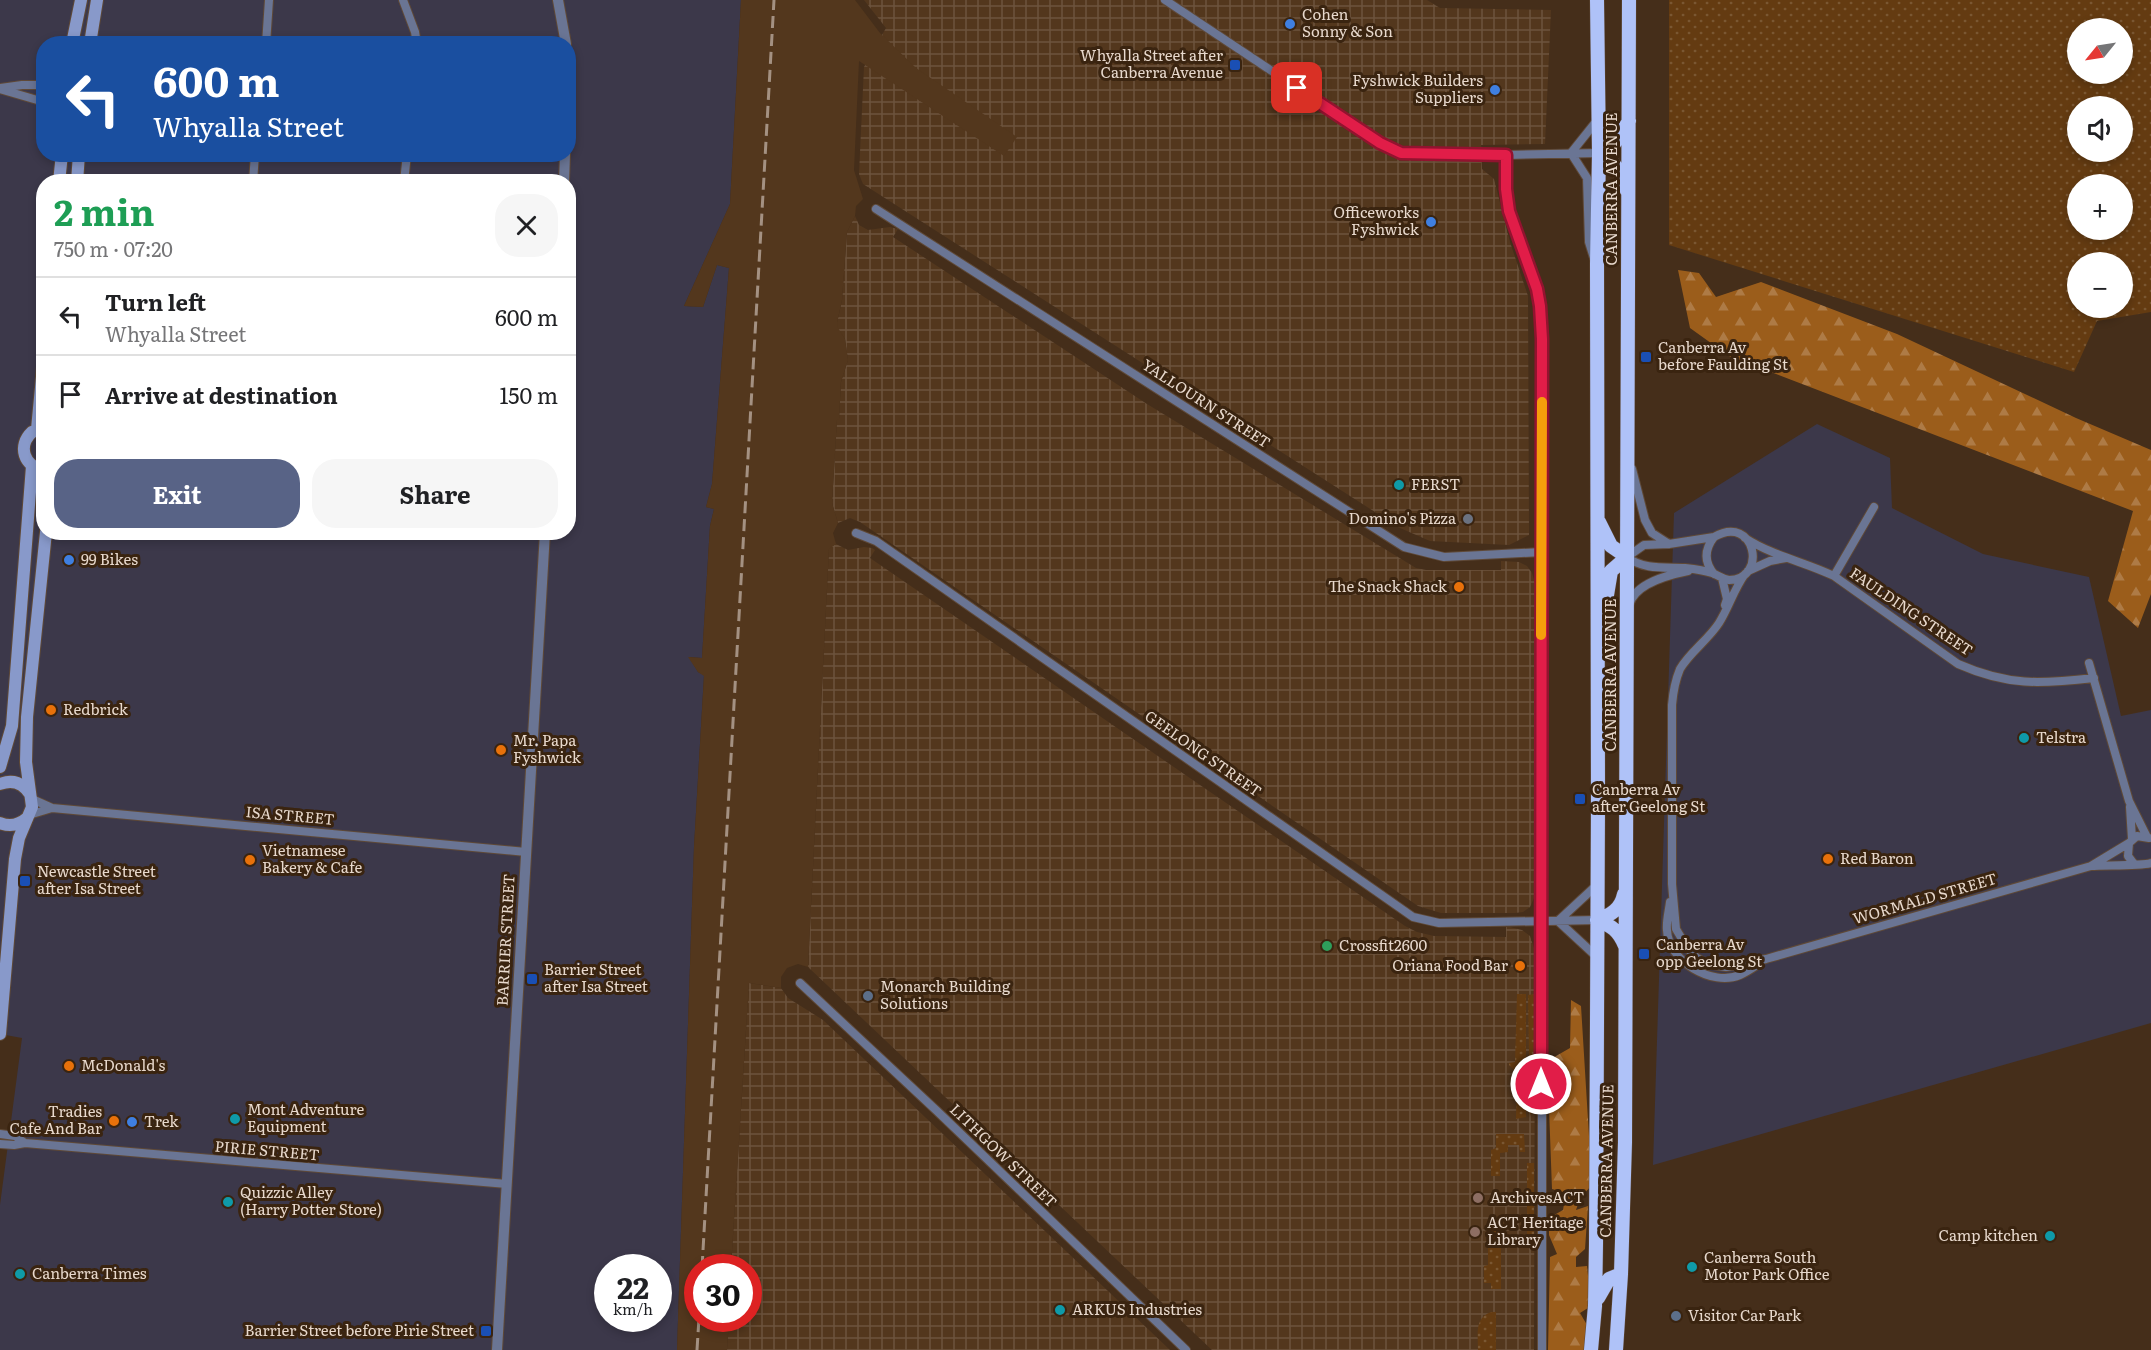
<!DOCTYPE html>
<meta charset="utf-8">
<style>
:root{--surface:#fff;--page:#f6f6f6;--text:#202124;--muted:#757577;--line:#e0e0e0;--accent:#586386}
body{margin:0;font-family:Literata,serif;background:var(--page);color:var(--text);height:100vh;display:flex;flex-direction:column;font-size:22px;white-space:nowrap}
*{box-sizing:border-box;margin:0}
p{font-size:20px;color:var(--muted)}
.icon{flex:none;width:33px;height:33px;fill:none;stroke:currentColor;stroke-width:2;stroke-linecap:round;stroke-linejoin:round}
.map{position:relative;flex:1;overflow:hidden}
.sheet{position:absolute;left:36px;top:174px;width:540px;height:366px;display:flex;flex-direction:column;background:var(--surface);border-radius:24px;box-shadow:0 3px 9px #0003}
.sheet>*{flex:none}
.top-card{position:absolute;left:36px;top:36px;width:540px;height:126px;border-radius:24px;box-shadow:0 3px 9px #0003;background:#1a4fa0;color:#fff;overflow:hidden}
.needle{width:39px;rotate:240deg}
.buttons{position:absolute;left:2067px;top:18px;display:grid;gap:12px}
.buttons a{display:grid;place-items:center;width:66px;height:66px;border-radius:50%;background:var(--surface);box-shadow:0 3px 9px #0003;font-size:30px}
.speed{position:absolute;left:594px;top:1254px;display:flex;gap:12px;font-size:30px;font-weight:700;text-align:center}
.speed>*{display:grid;place-content:center;width:78px;height:78px;border-radius:50%;background:var(--surface);box-shadow:0 3px 9px #0003;line-height:1}
.speed small{font-size:15px;font-weight:400}
.speed .limit{border:9px solid #d22;background:#fff;color:#111}
.pin{position:absolute;display:grid;place-items:center;width:51px;height:51px;color:#fff;margin:-26px;border-radius:12px;box-shadow:0 3px 9px #0006}
.me{position:absolute;width:66px;margin:-33px;rotate:0deg;stroke-linejoin:round;filter:drop-shadow(0 0 4px #0008)}
.turn{display:flex;align-items:center;gap:21px;height:126px;padding:0 18px;font-size:27px}
.turn .icon{width:78px;height:78px;stroke-width:2.5}
.turn b{display:block;font-size:42px;line-height:51px}
.round{display:grid;place-items:center;flex:none;width:63px;height:63px;border-radius:24px;background:var(--page)}
.overview{display:flex;align-items:center;justify-content:space-between;height:102px;padding:0 18px}
h1{font-size:36px;font-weight:700;line-height:45px;color:#1e9e55}
.button{display:flex;gap:12px;margin-top:auto;padding:12px 18px}
.button a{flex:1;height:69px;border-radius:24px;background:var(--accent);color:#fff;font-size:24px;font-weight:700;line-height:69px;text-align:center}
.button a+a{background:var(--page);color:var(--text)}
ul{padding:0;list-style:none}
li{display:flex;align-items:center;gap:18px;height:78px;padding:0 18px;border-top:2px solid var(--line)}
li div{flex:1}
li b{display:block;font-size:22px}
li em{font-style:normal}
.map>svg:first-child{display:block}
.commercial{fill:#3c384a;fill-rule:evenodd}
.industrial{fill:url(#industrial-grid)}
.built{fill:#53371d}
.grass{fill:url(#grass-dots);fill-rule:evenodd}
.forest{fill:url(#forest-firs)}
.lines{fill:none;stroke-linecap:round;stroke-linejoin:round}
.minor-casing{stroke:#5f4937;stroke-width:10}
.tertiary-casing{stroke:#5f4937;stroke-width:12}
.secondary-casing{stroke:#5f4937;stroke-width:14}
.trunk-casing{stroke:#5f4937;stroke-width:15}
.minor{stroke:#6a7594;stroke-width:8}
.tertiary{stroke:#6a7594;stroke-width:10}
.secondary{stroke:#8899ca;stroke-width:12}
.trunk{stroke:#afc2f8;stroke-width:14}
.rail{stroke:#a49182;stroke-width:3;stroke-dasharray:12 6;stroke-linecap:butt}
.route-casing{stroke:#92132f;stroke-width:15}
.route{stroke:#e11d48;stroke-width:10}
.slow{stroke:#f59e0b;stroke-width:10}
.shop-dot{fill:#3f7fe0;stroke:#3a2410;stroke-width:2}
.transit-dot{fill:#1a4fb4;stroke:#3a2410;stroke-width:2}
.culture-dot{fill:#0f9aa8;stroke:#3a2410;stroke-width:2}
.worship-dot{fill:#6b7280;stroke:#3a2410;stroke-width:2}
.food-dot{fill:#e8710a;stroke:#3a2410;stroke-width:2}
.leisure-dot{fill:#2e9e5b;stroke:#3a2410;stroke-width:2}
.service-dot{fill:#5c6f8a;stroke:#3a2410;stroke-width:2}
.education-dot{fill:#8d6e63;stroke:#3a2410;stroke-width:2}
.labels{text-anchor:middle;stroke-width:6;stroke-linejoin:round;paint-order:stroke}
.poi-label{font-size:15px;fill:#e8d9cd;stroke:#3a2410;text-anchor:start}
.street-label{font-size:15px;fill:#e8d9cd;stroke:#3a2410}
</style>
<div class="map">
<svg width="2151" height="1350" viewBox="0 0 2151 1350">
<defs>
<pattern id="industrial-grid" width="8" height="8" patternUnits="userSpaceOnUse" patternTransform="scale(1.5)"><rect width="8" height="8" fill="#53371d"/><path d="M0 4h8M4 0v8" fill="none" stroke="#6c533d"/></pattern>
<pattern id="grass-dots" width="8" height="8" patternUnits="userSpaceOnUse" patternTransform="scale(1.5)"><rect width="8" height="8" fill="#643b11"/><path d="M2 2h.1M6 6h.1" fill="none" stroke="#7a5732" stroke-width="1.8" stroke-linecap="round"/></pattern>
<pattern id="forest-firs" width="22" height="20" patternUnits="userSpaceOnUse" patternTransform="scale(1.5)"><rect width="22" height="20" fill="#9b5d1b"/><path d="M5 1l3.5 6h-7zM16 11l3.5 6h-7z" fill="#ae7b46"/></pattern>
</defs>
<rect width="100%" height="100%" fill="#452e1a"/>
<path class="commercial" d="M0,0H741L730,204L684,306L703,307L717,265L729,268L712,484L706,507L714,509L710,526L702,658L689,657L698,672L704,675L694,847L677,1350H0V1205L22,1038L0,1034ZM44,44H568V154H44ZM44,182H568V532H44ZM608,1268H658V1318H608Z
M1817,424L1890,458L1892,508L1983,554L2089,577L2121,716L2151,710V1023L1653,1165L1674,513Z"/>
<path class="industrial" d="M864,0H1427L1440,8L1551,10L1545,144L1481,145L1482,169L1494,179L1510,242L1528,296L1529,535L1509,545L1430,541L1400,528L863,184L859,174L864,67L886,28Z
M855,216L859,225L868,230L890,227L898,229L893,237L1147,404L1416,568L1426,570H1501V561L1519,562L1527,566L1532,573L1535,583L1534,898L1530,907L1523,912L1515,913H1441L1418,906L860,522L850,518L838,523L832,503L837,419H839L841,382L848,360L845,339L837,328V323L842,300L847,232Z
M836,544L848,550L864,547L872,548L875,550L870,558L1405,926L1417,932L1434,936L1506,937V927H1510L1522,930L1530,936L1535,951L1534,1350H1212L808,967L829,548Z
M749,983L781,988L788,998L823,1020L1170,1350H727L729,1319L748,1318V1268L731,1267Z"/>
<path class="built" d="M741,0H855L880,33L916,68L1017,137L1004,156L859,61L854,170L863,199L856,206L855,216L847,232L842,300L837,323L838,328L845,339L848,360L841,382L839,419L837,420L832,503L838,523L833,533L836,544L829,549L808,967L798,964L787,968L781,977V988L749,983L731,1267L698,1268V1318L729,1319L727,1350H677L694,847L704,676L698,672L688,657L702,658L710,526L714,509L706,507L712,484L729,268L717,265L703,307L684,306L730,204Z"/>
<path class="grass" d="M1669,0H2151V312L2097,321L2074,372L1669,245ZM2078,28H2122V74H2078ZM2078,106H2122V152H2078ZM2078,184H2122V230H2078ZM2078,262H2122V308H2078Z
M1517,994H1526V1117L1516,1119L1517,1073L1509,1065V1063L1515,1062Z
M1535,994L1534,1107L1530,1116L1528,995Z
M1496,1134H1524L1525,1152H1520L1519,1145H1508V1152L1500,1153V1176H1491V1150L1496,1148Z
M1527,1163H1534V1241H1527Z
M1501,1220V1289H1491V1283H1484V1266L1488,1265V1243H1491V1221Z
M1491,1312H1496V1350H1478C1478,1335 1474,1318 1491,1312Z"/>
<path class="forest" d="M1678,270L1699,273L1716,297L1761,282L1897,334L2076,418L2151,450V594L2138,628L2108,601L2133,511L1729,356L1690,328Z
M1571,1000L1581,1006L1592,1185L1580,1198L1576,1210L1588,1206L1585,1249L1576,1257V1267L1587,1266L1591,1306L1580,1313L1587,1325L1584,1350H1548L1550,1257L1557,1254L1549,1235V1218L1563,1210L1566,1193L1552,1189L1549,1108L1557,1094L1558,1087L1548,1075L1549,1060L1570,1048Z"/>
<g class="lines">
<g class="minor-casing">
<path id="minor" d="M403,0L415,32L417,44
M1165,0L1380,143L1401,153L1506,155L1599,153
M266,44L269,0
M0,88L22,85H44
M0,89L44,102
M1571,153L1587,178L1589,242L1594,258
M1571,153L1599,118
M1506,155V189L1509,211L1537,289L1540,305L1542,339V1350
M253,182L255,154
M404,182L407,154
M876,209L1404,547L1444,557L1542,552
M1632,469L1645,520L1652,533L1669,544
M856,533L876,541L1413,917L1439,923L1597,920
M1714,537L1669,544L1644,545L1627,557C1643,570 1665,567 1685,568C1694,569 1703,570 1712,573C1718,575 1722,579 1729,580C1768,580 1756,513 1714,537C1704,550 1704,562 1714,574
M1745,538C1773,556 1805,562 1834,576L1958,664C2008,686 2040,684 2094,678
M1748,571L1770,561L1786,558
M1745,574C1734,589 1729,607 1719,623C1708,640 1690,652 1680,669C1675,681 1673,693 1672,705V884L1676,929L1688,949L1697,958L1707,964L1726,967L1766,959L2091,866C2103,865 2144,866 2151,863
M1834,576L1874,507
M1722,578L1727,599L1725,605
M1629,605C1635,583 1668,575 1688,571
M2089,663L2129,801L2147,837
M32,799L52,808L526,852
M2130,807L2132,839
M29,815L52,808
M2134,864L2128,856L2129,843L2137,836L2149,838
M2091,866L2129,843
M1670,902C1669,911 1666,921 1667,930C1668,961 1712,987 1740,975C1747,972 1754,967 1760,963
M1558,921L1598,884
M1558,921L1597,957
M800,983L937,1111L1186,1350
M0,1134L15,1136L25,1143
M0,1144L14,1145L25,1143L507,1184"/>
</g>
<g class="tertiary-casing">
<path id="tertiary" d="M558,0L566,44
M564,182L565,154
M497,1350L545,532"/>
</g>
<g class="secondary-casing">
<path id="secondary" d="M72,44L81,0
M90,44L97,0
M59,182L62,154
M77,182L79,154
M44,428L32,432C17,446 24,467 44,470
M37,429L44,356
M0,767L12,726L32,466
M0,784C13,779 23,783 30,794
M0,823C10,827 19,825 27,818
M0,1034L15,859L19,838L32,807L26,762L27,717L46,532"/>
</g>
<g class="trunk-casing">
<path id="trunk" d="M1599,153C1616,161 1621,174 1627,191
M1599,153L1610,150L1629,121
M1599,522L1611,546L1627,557
M1604,613L1611,571L1627,557
M1597,920C1611,915 1621,909 1624,894
M1597,920C1612,926 1619,931 1625,946
M1598,1298L1609,1279L1621,1274
M1591,1350L1595,1306L1596,1244L1598,801L1597,264L1599,153L1597,0
M1616,1350L1621,1274L1625,1142L1629,0"/>
</g>
<use href="#minor" class="minor"/>
<use href="#tertiary" class="tertiary"/>
<use href="#secondary" class="secondary"/>
<use href="#trunk" class="trunk"/>
<path class="rail" d="M702,1268L774,0
M697,1350L699,1318"/>
</g>
<g class="lines">
<g class="route-casing">
<path id="route" d="M1297,88L1380,143L1401,153L1506,155V189L1509,211L1537,289L1540,306L1542,339L1541,1084"/>
</g>
<use href="#route" class="route"/>
<path class="slow" d="M1541,635L1542,402"/>
</g>
<g class="shop-dot">
<circle cx="1290" cy="24" r="6"/>
<circle cx="1495" cy="90" r="6"/>
<circle cx="1431" cy="222" r="6"/>
<circle cx="69" cy="560" r="6"/>
<circle cx="132" cy="1122" r="6"/>
</g>
<g class="transit-dot">
<rect x="1229" y="59" width="12" height="12" rx="3"/>
<rect x="1640" y="351" width="12" height="12" rx="3"/>
<rect x="1574" y="793" width="12" height="12" rx="3"/>
<rect x="19" y="875" width="12" height="12" rx="3"/>
<rect x="1638" y="948" width="12" height="12" rx="3"/>
<rect x="526" y="973" width="12" height="12" rx="3"/>
<rect x="480" y="1325" width="12" height="12" rx="3"/>
</g>
<g class="culture-dot">
<circle cx="1399" cy="485" r="6"/>
<circle cx="2024" cy="738" r="6"/>
<circle cx="235" cy="1119" r="6"/>
<circle cx="228" cy="1202" r="6"/>
<circle cx="2050" cy="1236" r="6"/>
<circle cx="1692" cy="1267" r="6"/>
<circle cx="20" cy="1274" r="6"/>
<circle cx="1060" cy="1310" r="6"/>
</g>
<circle class="worship-dot" cx="1468" cy="519" r="6"/>
<g class="food-dot">
<circle cx="1459" cy="587" r="6"/>
<circle cx="51" cy="710" r="6"/>
<circle cx="501" cy="750" r="6"/>
<circle cx="1828" cy="859" r="6"/>
<circle cx="250" cy="860" r="6"/>
<circle cx="1520" cy="966" r="6"/>
<circle cx="69" cy="1066" r="6"/>
<circle cx="114" cy="1121" r="6"/>
</g>
<circle class="leisure-dot" cx="1327" cy="946" r="6"/>
<g class="service-dot">
<circle cx="868" cy="996" r="6"/>
<circle cx="1676" cy="1316" r="6"/>
</g>
<g class="education-dot">
<circle cx="1478" cy="1198" r="6"/>
<circle cx="1475" cy="1232" r="6"/>
</g>
<g class="labels">
<g class="poi-label">
<text x="1302" y="20">Cohen<tspan x="1302" dy="17">Sonny &amp; Son</tspan></text>
<text x="1223" y="61" text-anchor="end">Whyalla Street after<tspan x="1223" dy="17">Canberra Avenue</tspan></text>
<text x="1483" y="86" text-anchor="end">Fyshwick Builders<tspan x="1483" dy="17">Suppliers</tspan></text>
<text x="1419" y="218" text-anchor="end">Officeworks<tspan x="1419" dy="17">Fyshwick</tspan></text>
<text x="1658" y="353">Canberra Av<tspan x="1658" dy="17">before Faulding St</tspan></text>
<text x="1411" y="490">FERST</text>
<text x="1456" y="524" text-anchor="end">Domino's Pizza</text>
<text x="81" y="565">99 Bikes</text>
<text x="1447" y="592" text-anchor="end">The Snack Shack</text>
<text x="63" y="715">Redbrick</text>
<text x="2036" y="743">Telstra</text>
<text x="513" y="746">Mr. Papa<tspan x="513" dy="17">Fyshwick</tspan></text>
<text x="1592" y="795">Canberra Av<tspan x="1592" dy="17">after Geelong St</tspan></text>
<text x="262" y="856">Vietnamese<tspan x="262" dy="17">Bakery &amp; Cafe</tspan></text>
<text x="1840" y="864">Red Baron</text>
<text x="37" y="877">Newcastle Street<tspan x="37" dy="17">after Isa Street</tspan></text>
<text x="1656" y="950">Canberra Av<tspan x="1656" dy="17">opp Geelong St</tspan></text>
<text x="1339" y="951">Crossfit2600</text>
<text x="1508" y="971" text-anchor="end">Oriana Food Bar</text>
<text x="544" y="975">Barrier Street<tspan x="544" dy="17">after Isa Street</tspan></text>
<text x="880" y="992">Monarch Building<tspan x="880" dy="17">Solutions</tspan></text>
<text x="81" y="1071">McDonald's</text>
<text x="247" y="1115">Mont Adventure<tspan x="247" dy="17">Equipment</tspan></text>
<text x="102" y="1117" text-anchor="end">Tradies<tspan x="102" dy="17">Cafe And Bar</tspan></text>
<text x="144" y="1127">Trek</text>
<text x="240" y="1198">Quizzic Alley<tspan x="240" dy="17">(Harry Potter Store)</tspan></text>
<text x="1490" y="1203">ArchivesACT</text>
<text x="1487" y="1228">ACT Heritage<tspan x="1487" dy="17">Library</tspan></text>
<text x="2038" y="1241" text-anchor="end">Camp kitchen</text>
<text x="1704" y="1263">Canberra South<tspan x="1704" dy="17">Motor Park Office</tspan></text>
<text x="32" y="1279">Canberra Times</text>
<text x="1072" y="1315">ARKUS Industries</text>
<text x="1688" y="1321">Visitor Car Park</text>
<text x="474" y="1336" text-anchor="end">Barrier Street before Pirie Street</text>
</g>
<g class="street-label">
<text transform="translate(1612 189) rotate(-90)" y="5">CANBERRA AVENUE</text>
<text transform="translate(1206 404) rotate(33)" y="5">YALLOURN STREET</text>
<text transform="translate(1911 612) rotate(34)" y="5">FAULDING STREET</text>
<text transform="translate(1611 675) rotate(-90)" y="5">CANBERRA AVENUE</text>
<text transform="translate(1203 754) rotate(35)" y="5">GEELONG STREET</text>
<text transform="translate(290 816) rotate(5)" y="5">ISA STREET</text>
<text transform="translate(1925 899) rotate(-16)" y="5">WORMALD STREET</text>
<text transform="translate(506 940) rotate(-87)" y="5">BARRIER STREET</text>
<text transform="translate(267 1151) rotate(5)" y="5">PIRIE STREET</text>
<text transform="translate(1003 1156) rotate(44)" y="5">LITHGOW STREET</text>
<text transform="translate(1607 1161) rotate(-89)" y="5">CANBERRA AVENUE</text>
</g>
</g>
</svg>
<div class="buttons">
<a><svg class="needle" viewBox="-14 -14 28 28"><path d="M0-13l5 13h-10z" fill="#e53935"/><path d="M0 13l5-13h-10z" fill="#757577"/></svg></a>
<a><svg class="icon" aria-label="sound" viewBox="0 0 24 24"><path d="M4 9h4l5-4v14l-5-4H4zM17 9q2 3 0 6"/></svg></a>
<a>+</a>
<a>−</a>
</div>
<div class="speed"><div>22<small>km/h</small></div><div class="limit">30</div></div>
<div class="pin" style="left:1297px;top:88px;background:#d93025"><svg class="icon" aria-label="arrive" viewBox="0 0 24 24"><path d="M6 21V4h12l-3 4 3 4H6"/></svg></div>
<svg class="me" style="left:1541px;top:1084px" viewBox="-20 -20 40 40"><circle r="17" fill="#e11d48" stroke="#fff" stroke-width="3"/><path d="M0-11L8 9 0 5-8 9z" fill="#fff"/></svg>
<div class="top-card">
<div class="turn"><svg class="icon" aria-label="left" viewBox="0 0 24 24"><path d="M17 20v-9H6M10 6l-5 5 5 5"/></svg><div><b>600 m</b>Whyalla Street</div></div>
</div>
<section class="sheet">
<div class="overview"><div><h1>2 min</h1><p>750 m · 07:20</p></div><a class="round"><svg class="icon" aria-label="close" viewBox="0 0 24 24"><path d="M6 6l12 12M18 6L6 18"/></svg></a></div>
<ul>
<li><svg class="icon" aria-label="left" viewBox="0 0 24 24"><path d="M17 20v-9H6M10 6l-5 5 5 5"/></svg><div><b>Turn left</b><p>Whyalla Street</p></div><em>600 m</em></li>
<li><svg class="icon" aria-label="arrive" viewBox="0 0 24 24"><path d="M6 21V4h12l-3 4 3 4H6"/></svg><div><b>Arrive at destination</b></div><em>150 m</em></li>
</ul>
<div class="button"><a>Exit</a><a>Share</a></div>
</section>
</div>
